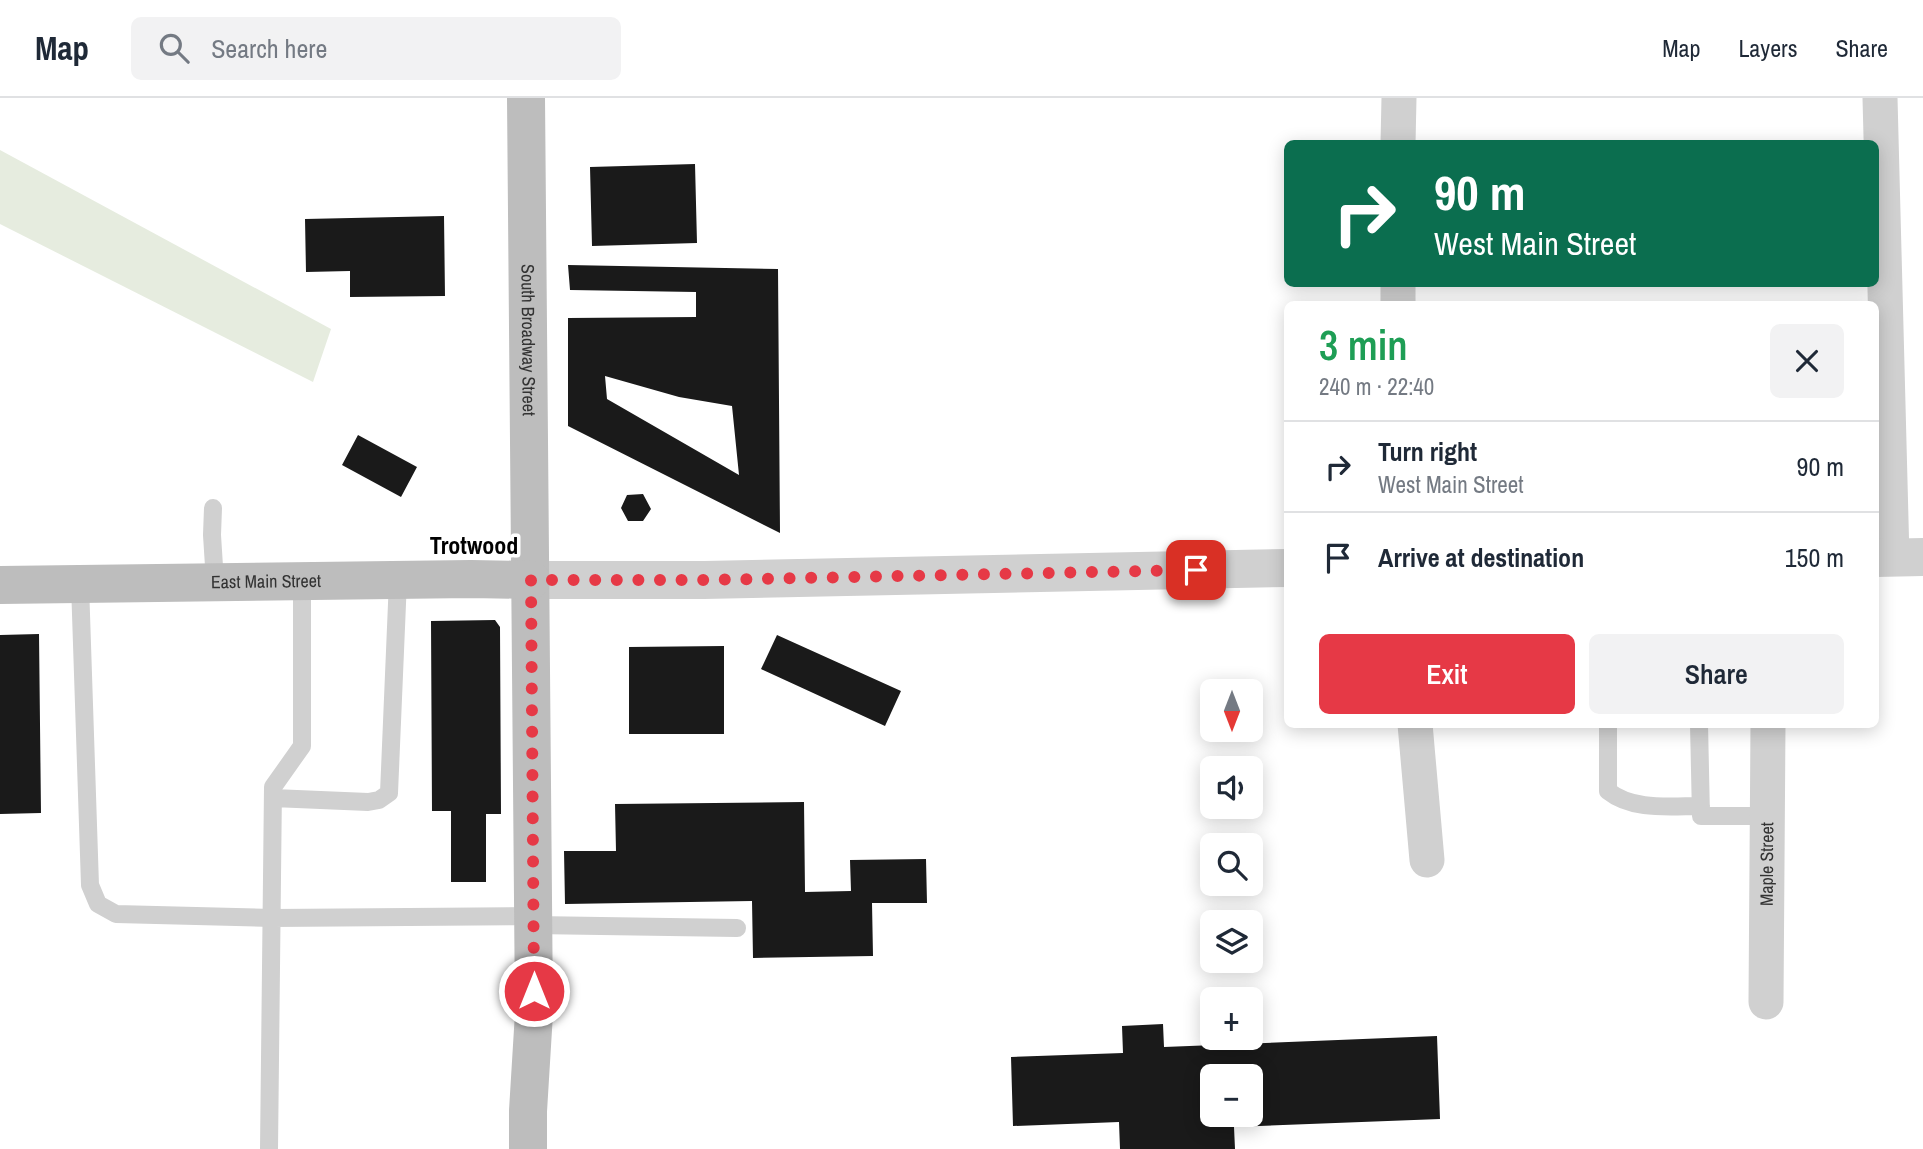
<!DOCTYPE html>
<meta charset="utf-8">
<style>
:root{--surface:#fff;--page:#f2f2f3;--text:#1f2937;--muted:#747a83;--line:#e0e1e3;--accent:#e63946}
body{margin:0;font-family:"Archivo Narrow",sans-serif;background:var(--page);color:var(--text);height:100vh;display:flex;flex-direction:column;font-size:26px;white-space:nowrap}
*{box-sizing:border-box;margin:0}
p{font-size:23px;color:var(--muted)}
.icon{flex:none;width:38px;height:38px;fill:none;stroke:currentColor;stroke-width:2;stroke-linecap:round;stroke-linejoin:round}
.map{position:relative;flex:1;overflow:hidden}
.drawer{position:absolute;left:1284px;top:203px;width:595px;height:427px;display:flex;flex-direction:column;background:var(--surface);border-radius:10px;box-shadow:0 4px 18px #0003}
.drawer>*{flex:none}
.guide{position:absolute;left:1284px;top:42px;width:595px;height:147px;border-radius:10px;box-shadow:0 4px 18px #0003;background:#0b6e4f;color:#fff;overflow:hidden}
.needle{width:46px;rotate:180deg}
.tools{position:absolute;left:1200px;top:581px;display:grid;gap:14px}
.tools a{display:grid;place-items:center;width:63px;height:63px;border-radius:10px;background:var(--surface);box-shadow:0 4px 18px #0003;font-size:35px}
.pin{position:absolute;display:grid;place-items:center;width:60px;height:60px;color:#fff;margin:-30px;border-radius:14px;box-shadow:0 4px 10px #0006}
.me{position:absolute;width:77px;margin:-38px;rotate:0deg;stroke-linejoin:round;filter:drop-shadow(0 0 5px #0008)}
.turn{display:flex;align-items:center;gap:24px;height:147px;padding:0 35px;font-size:32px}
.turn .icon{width:91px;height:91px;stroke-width:2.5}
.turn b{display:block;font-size:49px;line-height:60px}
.round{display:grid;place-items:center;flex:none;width:74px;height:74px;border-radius:10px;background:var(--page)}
.head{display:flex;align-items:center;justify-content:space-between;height:119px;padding:0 35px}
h1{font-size:42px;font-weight:600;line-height:52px;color:#1e9e55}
.primary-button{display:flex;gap:14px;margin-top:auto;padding:14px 35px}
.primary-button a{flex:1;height:80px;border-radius:10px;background:var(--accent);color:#fff;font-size:28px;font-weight:600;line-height:80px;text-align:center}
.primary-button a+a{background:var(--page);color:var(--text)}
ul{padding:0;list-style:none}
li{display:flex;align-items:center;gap:21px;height:91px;padding:0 35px;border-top:2px solid var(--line)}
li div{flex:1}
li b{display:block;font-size:26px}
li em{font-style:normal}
header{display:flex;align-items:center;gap:42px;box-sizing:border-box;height:98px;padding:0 35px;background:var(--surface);border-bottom:2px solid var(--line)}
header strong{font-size:33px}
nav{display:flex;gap:38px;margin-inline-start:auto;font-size:24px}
.search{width:490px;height:63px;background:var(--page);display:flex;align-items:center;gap:18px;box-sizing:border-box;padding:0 24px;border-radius:10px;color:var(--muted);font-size:26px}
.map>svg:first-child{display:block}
.green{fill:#e6ecdf}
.building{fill:#1a1a1a;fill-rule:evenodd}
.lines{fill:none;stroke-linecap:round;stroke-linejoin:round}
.service{stroke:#d0d0d0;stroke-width:18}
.minor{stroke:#d0d0d0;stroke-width:35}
.tertiary{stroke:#d0d0d0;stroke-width:38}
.secondary{stroke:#bdbdbd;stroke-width:38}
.route{stroke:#e63946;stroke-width:12;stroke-dasharray:0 21.6}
.labels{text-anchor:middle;stroke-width:7;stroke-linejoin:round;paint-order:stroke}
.street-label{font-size:18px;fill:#333;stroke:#fff}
.district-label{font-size:24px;font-weight:bold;fill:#000;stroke:#fff}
</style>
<header>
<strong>Map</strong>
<div class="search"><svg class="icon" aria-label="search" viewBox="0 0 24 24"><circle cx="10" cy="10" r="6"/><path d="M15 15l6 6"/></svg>Search here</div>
<nav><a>Map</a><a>Layers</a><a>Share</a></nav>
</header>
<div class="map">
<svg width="1923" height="1051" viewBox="0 0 1923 1051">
<rect width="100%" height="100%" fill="#fff"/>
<path class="green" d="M0,52L331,231L313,284L0,126Z"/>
<path class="building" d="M695,66L697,145L592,148L590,69Z
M444,118L445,198L350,199V173L306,174L305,121Z
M568,167L778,171L780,435L568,328V220L696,219V194L570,192ZM605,278L679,299L732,308L739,377L607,301Z
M358,337L417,369L401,399L342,367Z
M643,396L651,411L643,423H628L621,410L627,397Z
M495,522L500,529L501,716H486V784H451V713H432L431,523Z
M39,536L41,715L0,716V537Z
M777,537L901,593L885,628L761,571Z
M724,548V636H629V549Z
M804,704L805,794L851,793L850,762L926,761L927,805H872L873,858L753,860L752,803L565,806L564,753H616L615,706Z
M1163,926L1164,949L1437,938L1440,1021L1234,1029L1235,1051H1120L1119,1024L1013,1028L1011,959L1123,955L1122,928ZM1213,978H1251V1017H1213Z"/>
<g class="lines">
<path class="service" d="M213,410L212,437L215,484
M80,486L90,787L98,806L116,816L272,820L533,818
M1608,626V693C1633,713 1670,708 1701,708
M1699,626L1701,718H1767
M273,700L368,704L379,702L389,695L398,482
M533,827L737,830
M269,1051L273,689L302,648V483"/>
<g class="minor">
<path d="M1880,0L1892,460"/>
<path d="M1398,46L1399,0"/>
<path d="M1398,186V206"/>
<path d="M1415,626L1427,762"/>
<path id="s1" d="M1766,904L1768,626"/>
</g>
<path class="tertiary" d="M1876,460L1923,459
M531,482H704L1288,470"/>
<g class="secondary">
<path id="s2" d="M526,0L534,915L528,1013V1051"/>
<path id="s3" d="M0,487L471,481L531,482"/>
</g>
</g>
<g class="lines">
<path class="route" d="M534,893L531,482H704L1196,472"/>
</g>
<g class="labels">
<g class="street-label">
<text dy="6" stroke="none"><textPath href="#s2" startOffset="242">South Broadway Street</textPath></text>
<text dy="6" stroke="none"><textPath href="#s3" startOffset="266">East Main Street</textPath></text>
<text dy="6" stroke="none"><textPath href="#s1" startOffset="138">Maple Street</textPath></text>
</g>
<g class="district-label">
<text x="474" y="456">Trotwood</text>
</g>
</g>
</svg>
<div class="tools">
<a><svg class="needle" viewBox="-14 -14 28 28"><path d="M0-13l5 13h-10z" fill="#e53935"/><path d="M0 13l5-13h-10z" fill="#747a83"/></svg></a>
<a><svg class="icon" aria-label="sound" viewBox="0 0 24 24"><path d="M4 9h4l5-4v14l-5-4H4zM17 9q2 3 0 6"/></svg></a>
<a><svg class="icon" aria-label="search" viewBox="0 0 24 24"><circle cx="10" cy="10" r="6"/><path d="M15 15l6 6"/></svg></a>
<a><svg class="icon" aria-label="layers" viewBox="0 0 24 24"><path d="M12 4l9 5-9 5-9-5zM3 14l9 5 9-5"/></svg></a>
<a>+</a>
<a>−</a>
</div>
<div class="pin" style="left:1196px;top:472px;background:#d93025"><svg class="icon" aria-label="arrive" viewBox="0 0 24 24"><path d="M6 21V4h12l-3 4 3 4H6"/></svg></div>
<svg class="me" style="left:534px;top:893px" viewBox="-20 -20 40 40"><circle r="17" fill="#e63946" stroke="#fff" stroke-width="3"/><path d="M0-11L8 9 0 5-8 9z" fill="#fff"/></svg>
<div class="guide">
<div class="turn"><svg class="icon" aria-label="right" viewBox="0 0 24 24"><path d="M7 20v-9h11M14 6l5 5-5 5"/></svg><div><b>90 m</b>West Main Street</div></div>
</div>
<section class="drawer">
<div class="head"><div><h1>3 min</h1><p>240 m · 22:40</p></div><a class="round"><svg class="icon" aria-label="close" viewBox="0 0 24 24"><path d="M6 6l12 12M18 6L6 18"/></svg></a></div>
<ul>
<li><svg class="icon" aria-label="right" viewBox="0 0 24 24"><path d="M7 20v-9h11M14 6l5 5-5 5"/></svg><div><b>Turn right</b><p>West Main Street</p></div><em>90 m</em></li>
<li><svg class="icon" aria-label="arrive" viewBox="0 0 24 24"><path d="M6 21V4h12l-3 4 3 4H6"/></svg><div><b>Arrive at destination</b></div><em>150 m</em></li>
</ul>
<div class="primary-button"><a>Exit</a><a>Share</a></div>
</section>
</div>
